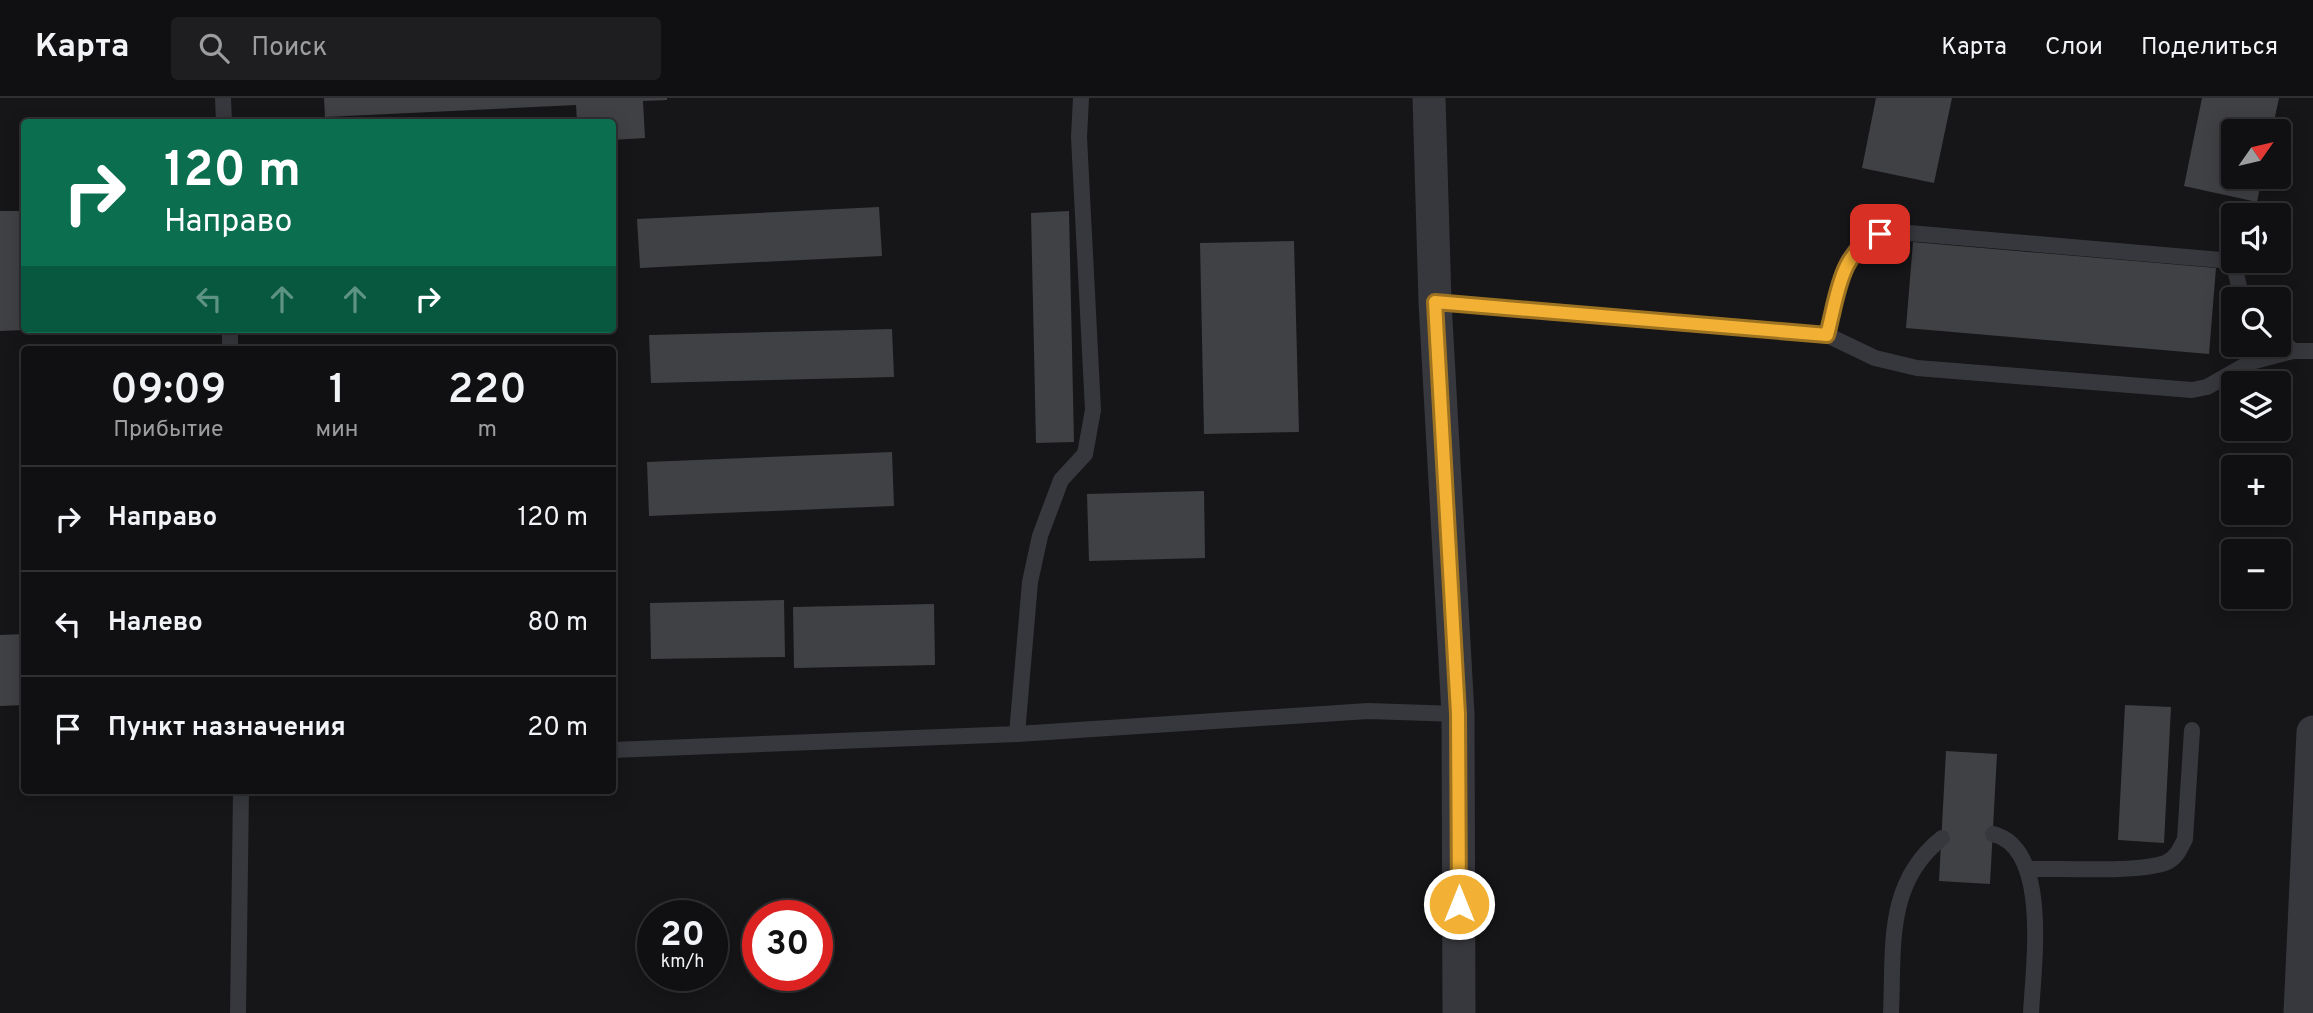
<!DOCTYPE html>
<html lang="ru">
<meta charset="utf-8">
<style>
:root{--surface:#101012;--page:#1e1e20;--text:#f1f3f6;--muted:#9c9d9f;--line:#303032}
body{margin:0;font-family:Overpass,sans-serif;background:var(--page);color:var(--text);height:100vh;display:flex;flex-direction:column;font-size:26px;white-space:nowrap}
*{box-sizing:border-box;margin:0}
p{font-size:23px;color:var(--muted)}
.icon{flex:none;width:38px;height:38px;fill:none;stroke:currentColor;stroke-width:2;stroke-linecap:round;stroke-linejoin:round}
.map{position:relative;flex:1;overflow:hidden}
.panel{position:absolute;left:21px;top:248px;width:595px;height:448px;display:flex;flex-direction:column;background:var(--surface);border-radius:7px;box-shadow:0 4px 18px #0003,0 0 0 2px var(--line)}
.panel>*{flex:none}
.hud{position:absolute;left:21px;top:21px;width:595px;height:214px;border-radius:7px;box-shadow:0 4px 18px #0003,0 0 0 2px var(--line);background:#0b6e4f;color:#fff;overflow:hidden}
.needle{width:46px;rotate:56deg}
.fabs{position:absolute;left:2221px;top:21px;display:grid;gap:14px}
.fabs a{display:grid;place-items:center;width:70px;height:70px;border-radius:7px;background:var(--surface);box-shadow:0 4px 18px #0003,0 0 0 2px var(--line);font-size:35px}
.speed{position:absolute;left:637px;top:802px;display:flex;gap:14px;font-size:35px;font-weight:700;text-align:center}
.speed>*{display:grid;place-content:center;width:91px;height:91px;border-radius:50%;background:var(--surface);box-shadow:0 4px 18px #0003,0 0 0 2px var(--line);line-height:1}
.speed small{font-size:18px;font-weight:400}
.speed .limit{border:10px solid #d22;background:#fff;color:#111}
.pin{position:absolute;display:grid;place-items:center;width:60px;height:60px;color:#fff;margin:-30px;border-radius:14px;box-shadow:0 4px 10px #0006}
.me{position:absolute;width:77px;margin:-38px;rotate:0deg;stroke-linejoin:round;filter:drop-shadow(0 0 5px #0008)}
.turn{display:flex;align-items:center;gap:24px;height:147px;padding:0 28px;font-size:32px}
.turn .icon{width:91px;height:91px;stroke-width:2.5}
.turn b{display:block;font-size:49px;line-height:60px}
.lanes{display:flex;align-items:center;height:66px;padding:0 28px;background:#0003;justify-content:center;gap:35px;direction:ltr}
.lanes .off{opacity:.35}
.eta{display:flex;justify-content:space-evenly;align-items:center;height:119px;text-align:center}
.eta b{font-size:42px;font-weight:600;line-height:49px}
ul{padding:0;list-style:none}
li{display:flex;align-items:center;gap:21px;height:105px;padding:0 28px;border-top:2px solid var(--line)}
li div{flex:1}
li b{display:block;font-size:26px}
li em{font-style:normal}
header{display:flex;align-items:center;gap:42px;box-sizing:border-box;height:98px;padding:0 35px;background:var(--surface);border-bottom:2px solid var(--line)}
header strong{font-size:33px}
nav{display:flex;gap:38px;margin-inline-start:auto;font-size:24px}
.search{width:490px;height:63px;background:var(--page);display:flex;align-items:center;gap:18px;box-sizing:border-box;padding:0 24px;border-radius:7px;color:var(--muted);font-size:26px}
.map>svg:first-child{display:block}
.building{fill:#404145}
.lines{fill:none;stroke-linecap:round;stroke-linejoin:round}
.lane{stroke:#37383d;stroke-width:16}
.street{stroke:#37383d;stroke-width:33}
.route-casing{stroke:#9d7322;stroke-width:18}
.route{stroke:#f2b134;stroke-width:12}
</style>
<header>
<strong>Карта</strong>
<div class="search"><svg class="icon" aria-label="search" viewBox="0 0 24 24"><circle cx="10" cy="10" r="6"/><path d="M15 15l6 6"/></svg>Поиск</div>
<nav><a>Карта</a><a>Слои</a><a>Поделиться</a></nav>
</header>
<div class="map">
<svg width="2313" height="915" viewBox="0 0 2313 915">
<rect width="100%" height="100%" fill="#161618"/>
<path class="building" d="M324,0H667V2L643,3L645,40L612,42V24H577L576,7L325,19Z
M1876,0H1952L1934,85L1862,70Z
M2202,0H2279L2272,33H2233V79H2262L2257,104L2184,88Z
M879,109L882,158L640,170L637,121Z
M0,113H21L24,232L0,233Z
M1069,113L1074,344L1036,345L1031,115Z
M1294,143L1299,334L1204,336L1200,145Z
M1913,144L2216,170L2209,256L1906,230Z
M892,231L894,279L651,285L649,237Z
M892,354L894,408L649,418L647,364Z
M1204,393L1205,460L1089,463L1087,396Z
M784,502L785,559L651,561L650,505Z
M934,506L935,567L794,570L793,509Z
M24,536V607L0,608V537Z
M2125,607L2171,609L2164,745L2118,742Z
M1946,653L1997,656L1990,786L1939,783Z"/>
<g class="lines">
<path class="lane" d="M223,0L224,24
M1435,204L1827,237L1875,260L1917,270L2192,292L2207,289L2251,264L2293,253
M230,231V252
M1827,237C1836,204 1840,144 1881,136C1890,134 1900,135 1909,135L2221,162L2235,171L2242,201
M2278,239L2293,253H2313
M1017,636L1030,484L1040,438L1061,382L1085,356L1093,312L1079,39L1081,0
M612,652L1017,636L1368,613L1458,616
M1993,736C2051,750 2033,871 2031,915
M2027,771C2060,770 2137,775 2165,765C2176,761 2180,751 2185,741L2192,632
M238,915L241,693
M1891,915C1894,849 1885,785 1942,740"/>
<path class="street" d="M1429,0L1435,204L1458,616L1459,915
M2300,915L2313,634"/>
</g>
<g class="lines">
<g class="route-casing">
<path id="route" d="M1459,806L1458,616L1435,204L1827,237C1838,197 1839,154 1880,136"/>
</g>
<use href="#route" class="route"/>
</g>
</svg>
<div class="fabs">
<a><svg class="needle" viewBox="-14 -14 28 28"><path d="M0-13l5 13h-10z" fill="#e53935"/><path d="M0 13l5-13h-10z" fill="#9c9d9f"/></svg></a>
<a><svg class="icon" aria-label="sound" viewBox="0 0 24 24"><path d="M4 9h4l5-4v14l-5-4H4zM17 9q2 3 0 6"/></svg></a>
<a><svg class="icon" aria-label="search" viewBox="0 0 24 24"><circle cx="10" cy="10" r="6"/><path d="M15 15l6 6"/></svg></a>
<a><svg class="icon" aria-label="layers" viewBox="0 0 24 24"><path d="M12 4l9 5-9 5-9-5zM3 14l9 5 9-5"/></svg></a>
<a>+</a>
<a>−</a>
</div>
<div class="speed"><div>20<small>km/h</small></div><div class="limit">30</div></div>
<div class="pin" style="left:1880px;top:136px;background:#d93025"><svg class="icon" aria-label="arrive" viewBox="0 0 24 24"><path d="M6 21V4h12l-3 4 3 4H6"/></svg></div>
<svg class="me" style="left:1459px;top:806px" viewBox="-20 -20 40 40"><circle r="17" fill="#f2b134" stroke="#fff" stroke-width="3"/><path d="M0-11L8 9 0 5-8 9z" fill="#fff"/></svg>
<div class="hud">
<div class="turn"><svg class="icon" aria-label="right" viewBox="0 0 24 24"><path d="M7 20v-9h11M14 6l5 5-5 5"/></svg><div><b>120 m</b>Направо</div></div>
<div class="lanes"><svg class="icon off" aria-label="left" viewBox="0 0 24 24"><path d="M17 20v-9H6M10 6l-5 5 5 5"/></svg><svg class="icon off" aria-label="ahead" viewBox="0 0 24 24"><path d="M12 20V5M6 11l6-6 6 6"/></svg><svg class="icon off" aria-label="ahead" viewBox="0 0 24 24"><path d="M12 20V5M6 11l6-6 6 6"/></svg><svg class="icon" aria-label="right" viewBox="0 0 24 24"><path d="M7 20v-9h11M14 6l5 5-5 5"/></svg></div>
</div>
<section class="panel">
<div class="eta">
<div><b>09:09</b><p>Прибытие</p></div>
<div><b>1</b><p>мин</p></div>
<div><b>220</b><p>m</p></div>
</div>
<ul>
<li><svg class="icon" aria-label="right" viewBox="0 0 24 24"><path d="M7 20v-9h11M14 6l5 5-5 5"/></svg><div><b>Направо</b></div><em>120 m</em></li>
<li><svg class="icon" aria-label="left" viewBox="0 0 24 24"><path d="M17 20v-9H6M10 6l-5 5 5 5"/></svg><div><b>Налево</b></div><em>80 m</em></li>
<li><svg class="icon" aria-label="arrive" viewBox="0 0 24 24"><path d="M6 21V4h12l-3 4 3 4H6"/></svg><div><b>Пункт назначения</b></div><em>20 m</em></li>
</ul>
</section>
</div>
